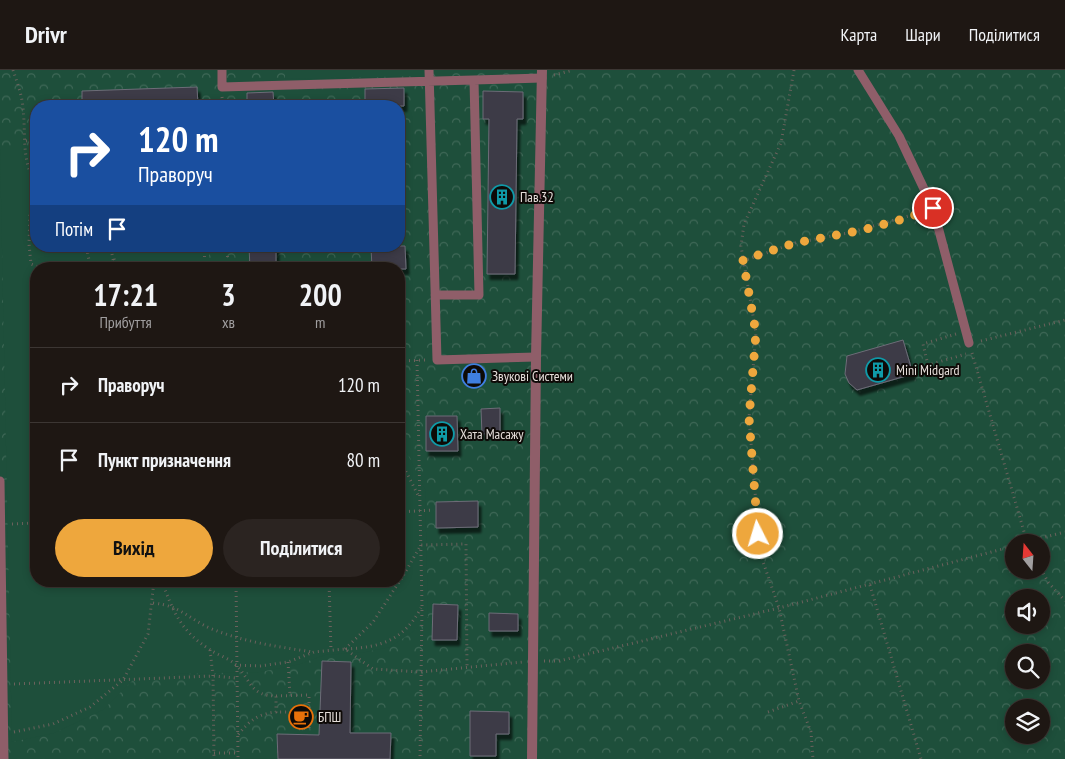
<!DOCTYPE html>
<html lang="uk">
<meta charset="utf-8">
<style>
:root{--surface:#1e1713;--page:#2b2421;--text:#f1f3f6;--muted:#a19fa0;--line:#3c3633;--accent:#eea73d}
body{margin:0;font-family:"PT Sans Narrow",sans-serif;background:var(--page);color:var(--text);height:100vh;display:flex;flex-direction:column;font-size:19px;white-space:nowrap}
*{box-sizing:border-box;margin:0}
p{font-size:16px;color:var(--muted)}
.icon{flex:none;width:28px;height:28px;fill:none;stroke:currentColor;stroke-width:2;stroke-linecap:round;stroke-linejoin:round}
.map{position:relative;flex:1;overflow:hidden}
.details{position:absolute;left:30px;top:192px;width:375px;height:325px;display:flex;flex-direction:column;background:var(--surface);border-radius:20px;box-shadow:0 2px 8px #0003,0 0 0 1px var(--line)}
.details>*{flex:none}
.top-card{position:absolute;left:30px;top:30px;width:375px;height:152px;border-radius:20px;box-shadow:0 2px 8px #0003,0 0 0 1px var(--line);background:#1a4fa0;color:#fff;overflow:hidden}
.needle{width:32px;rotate:343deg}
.fabs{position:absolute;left:1005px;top:464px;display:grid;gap:10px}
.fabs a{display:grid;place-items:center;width:45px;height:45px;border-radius:50%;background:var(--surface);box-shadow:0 2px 8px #0003,0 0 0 1px var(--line);font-size:25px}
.pin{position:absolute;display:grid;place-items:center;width:42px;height:42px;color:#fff;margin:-21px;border:2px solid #fff;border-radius:50%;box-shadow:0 1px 5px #0007}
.me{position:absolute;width:55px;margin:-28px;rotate:355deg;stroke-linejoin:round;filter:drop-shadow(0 0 4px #0008)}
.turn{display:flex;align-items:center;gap:18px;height:105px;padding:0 25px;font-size:22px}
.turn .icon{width:65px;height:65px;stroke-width:2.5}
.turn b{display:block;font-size:35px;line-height:42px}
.then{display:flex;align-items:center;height:48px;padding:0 25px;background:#0003;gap:10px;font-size:19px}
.eta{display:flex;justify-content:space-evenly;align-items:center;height:85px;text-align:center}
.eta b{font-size:30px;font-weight:800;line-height:35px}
.primary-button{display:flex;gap:10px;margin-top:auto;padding:10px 25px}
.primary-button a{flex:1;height:58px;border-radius:30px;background:var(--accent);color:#111;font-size:20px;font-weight:800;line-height:58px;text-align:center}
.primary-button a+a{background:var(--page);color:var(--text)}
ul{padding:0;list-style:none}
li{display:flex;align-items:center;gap:15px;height:75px;padding:0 25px;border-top:1px solid var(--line)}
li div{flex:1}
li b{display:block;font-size:19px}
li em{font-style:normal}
header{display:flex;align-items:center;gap:30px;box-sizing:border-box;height:70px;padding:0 25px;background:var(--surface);border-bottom:1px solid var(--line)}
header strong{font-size:24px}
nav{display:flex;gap:28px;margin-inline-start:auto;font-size:18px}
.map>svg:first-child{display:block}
.park{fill:url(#park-crowns);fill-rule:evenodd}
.pitch{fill:#1e4f3b}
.building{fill:#3c3b46;stroke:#6d6c78;filter:url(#shadow)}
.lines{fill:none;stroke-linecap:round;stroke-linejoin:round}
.path{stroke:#6b625d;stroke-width:3;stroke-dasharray:1 4;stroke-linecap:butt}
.lane{stroke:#8f5e69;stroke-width:9}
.street{stroke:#8f5e69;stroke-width:10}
.route{stroke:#eea73d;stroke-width:9;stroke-dasharray:0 16.2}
.labels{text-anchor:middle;stroke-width:4;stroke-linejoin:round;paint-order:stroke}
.poi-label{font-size:14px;fill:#e5deda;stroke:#0e0a07;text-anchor:start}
</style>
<header>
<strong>Drivr</strong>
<nav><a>Карта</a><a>Шари</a><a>Поділитися</a></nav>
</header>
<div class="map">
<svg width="1065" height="689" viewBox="0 0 1065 689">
<defs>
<pattern id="park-crowns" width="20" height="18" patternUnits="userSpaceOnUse" patternTransform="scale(1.25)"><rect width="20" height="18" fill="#1e4f3b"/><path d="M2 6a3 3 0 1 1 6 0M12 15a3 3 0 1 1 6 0" fill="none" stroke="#3f6857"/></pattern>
<filter id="shadow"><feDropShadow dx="3" dy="5.5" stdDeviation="1" flood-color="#0009"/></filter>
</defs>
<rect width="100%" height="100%" fill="#281f19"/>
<path class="park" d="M0,0H1065V689H0ZM36,36H399V176H36ZM36,199H399V511H36ZM1014,472H1041V500H1014ZM1014,528H1041V555H1014ZM1014,582H1041V610H1014ZM1014,638H1041V665H1014Z"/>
<path class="pitch" d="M285,0H423V6L285,9Z
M0,79H36V176H209V199H36V511H399V367L425,419L428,547L414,561L390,577L366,582L325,585L300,594L260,602L138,605L103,640L54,663L12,672Z"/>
<path class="building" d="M197,17L198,36H82V21Z
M404,18V36H365V19Z
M483,21L523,22V49H517L515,204H487L489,49H483Z
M273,22L274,36H247V23Z
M249,176H276V199H250Z
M371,176H405L406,199H372Z
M903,270L913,304L857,320L849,313L845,304L847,286Z
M500,338V363L482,364L481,339Z
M426,346H457L458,381H426Z
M478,431V457L436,458V432Z
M433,534L458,535L457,570H432Z
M489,543L518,544V561H489Z
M322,591L351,592L350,663H391L390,689H278L277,664L319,665Z
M470,641L509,642V664H496V686H470Z"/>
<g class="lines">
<path class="path" d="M13,0C17,12 22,25 23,38C26,63 21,92 36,114
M794,0L781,73L744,154L741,176L756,263L749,348L760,483L779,538L799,631L811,662L813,689
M554,5L573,0
M222,27L223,36
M26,71L36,69
M36,142L30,141L29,174L31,194L43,199
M81,176L87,180L90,195L83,199
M106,176L112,184L115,199
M204,176L205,198
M227,176L228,198
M114,189L119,199
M743,191L795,173L848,163L923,142
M205,198L228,197
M956,264L923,274L928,295L966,284
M981,271L1065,250
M972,283L1027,472
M417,290L422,536L420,689
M399,291L427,290
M399,388L419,427
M399,442L434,440
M12,454L36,453
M1026,472L1065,462
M1041,499L1048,512L1065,531
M162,511C173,542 181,561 209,579C217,585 229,588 236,595C251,610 250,626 276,626V642C257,644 249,651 237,666
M236,511L238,689
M329,511L331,581
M870,515L921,689
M153,533C182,536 188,549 212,559C244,572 279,577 313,582
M345,579L373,552L403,506L421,475L466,474L467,596
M346,579C381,577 403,571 421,538
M210,580L213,606L214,689
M544,591H559L779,538L1014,476
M288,592L290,625
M235,595L260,596L288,592L314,582L345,579L373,599L420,602L523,592
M14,614L213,606L236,608
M276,626L309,625V658L297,659L296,642H276
M768,642L799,631
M14,662L53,654L90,637L123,610L148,564L154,511
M214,683H238"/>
<path class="lane" d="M222,0V17L542,8
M429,0L437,290L536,287
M858,0L899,66L933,138L969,273
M435,225H479L474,10
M0,411L4,689"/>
<path class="street" d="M532,689L536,287L542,0"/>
</g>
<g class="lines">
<path class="route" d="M758,464L749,348L756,263L743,190L795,173L863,160L907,148L933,138"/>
</g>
<defs>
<g id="building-ring" transform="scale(1.25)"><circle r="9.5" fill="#0e0a07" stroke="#0f9aa8" stroke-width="1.5"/><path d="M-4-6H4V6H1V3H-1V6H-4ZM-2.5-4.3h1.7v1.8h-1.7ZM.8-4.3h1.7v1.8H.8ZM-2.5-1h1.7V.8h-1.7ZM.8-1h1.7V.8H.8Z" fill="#0f9aa8"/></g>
<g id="shop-ring" transform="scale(1.25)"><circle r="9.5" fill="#0e0a07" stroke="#3f7fe0" stroke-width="1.5"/><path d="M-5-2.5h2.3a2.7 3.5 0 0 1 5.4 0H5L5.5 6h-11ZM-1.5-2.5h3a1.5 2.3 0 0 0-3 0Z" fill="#3f7fe0"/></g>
<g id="cafe-ring" transform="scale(1.25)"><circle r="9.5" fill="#0e0a07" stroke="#e8710a" stroke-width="1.5"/><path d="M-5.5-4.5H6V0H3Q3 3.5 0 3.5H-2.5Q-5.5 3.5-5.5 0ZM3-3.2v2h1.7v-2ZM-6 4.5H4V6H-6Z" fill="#e8710a"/></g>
</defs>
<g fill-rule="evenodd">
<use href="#building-ring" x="502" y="127"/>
<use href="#building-ring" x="878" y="300"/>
<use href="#shop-ring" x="474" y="306"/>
<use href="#building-ring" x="442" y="364"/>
<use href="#cafe-ring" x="301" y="647"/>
</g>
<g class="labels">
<g class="poi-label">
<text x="520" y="132">Пав.32</text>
<text x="896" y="305">Mini Midgard</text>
<text x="492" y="311">Звукові Системи</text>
<text x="460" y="369">Хата Масажу</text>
<text x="318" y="652">БПШ</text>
</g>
</g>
</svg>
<div class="fabs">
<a><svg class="needle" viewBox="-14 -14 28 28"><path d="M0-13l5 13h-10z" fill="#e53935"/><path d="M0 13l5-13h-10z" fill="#a19fa0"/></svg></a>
<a><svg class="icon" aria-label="sound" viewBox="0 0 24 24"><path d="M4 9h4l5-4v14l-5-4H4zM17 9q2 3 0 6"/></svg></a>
<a><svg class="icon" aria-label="search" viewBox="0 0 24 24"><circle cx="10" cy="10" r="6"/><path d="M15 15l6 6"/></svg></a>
<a><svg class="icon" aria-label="layers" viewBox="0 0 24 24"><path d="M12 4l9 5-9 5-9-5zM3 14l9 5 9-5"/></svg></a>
</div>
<div class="pin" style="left:933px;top:138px;background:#d93025"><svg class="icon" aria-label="arrive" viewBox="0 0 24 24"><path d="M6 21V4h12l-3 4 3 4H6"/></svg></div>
<svg class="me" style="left:758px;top:464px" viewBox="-20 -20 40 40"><circle r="17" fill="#eea73d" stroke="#fff" stroke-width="3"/><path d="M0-11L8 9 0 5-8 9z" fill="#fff"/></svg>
<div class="top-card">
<div class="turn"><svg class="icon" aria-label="right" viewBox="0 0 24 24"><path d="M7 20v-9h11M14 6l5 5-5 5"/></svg><div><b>120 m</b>Праворуч</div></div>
<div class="then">Потім<svg class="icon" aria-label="arrive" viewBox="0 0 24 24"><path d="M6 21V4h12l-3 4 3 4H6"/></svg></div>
</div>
<section class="details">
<div class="eta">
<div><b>17:21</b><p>Прибуття</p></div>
<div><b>3</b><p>хв</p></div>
<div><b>200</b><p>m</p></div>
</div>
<ul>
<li><svg class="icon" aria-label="right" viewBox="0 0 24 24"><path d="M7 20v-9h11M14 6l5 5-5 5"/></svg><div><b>Праворуч</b></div><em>120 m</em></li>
<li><svg class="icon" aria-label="arrive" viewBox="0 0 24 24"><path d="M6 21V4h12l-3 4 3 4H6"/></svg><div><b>Пункт призначення</b></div><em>80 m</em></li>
</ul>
<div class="primary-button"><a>Вихід</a><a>Поділитися</a></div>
</section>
</div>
